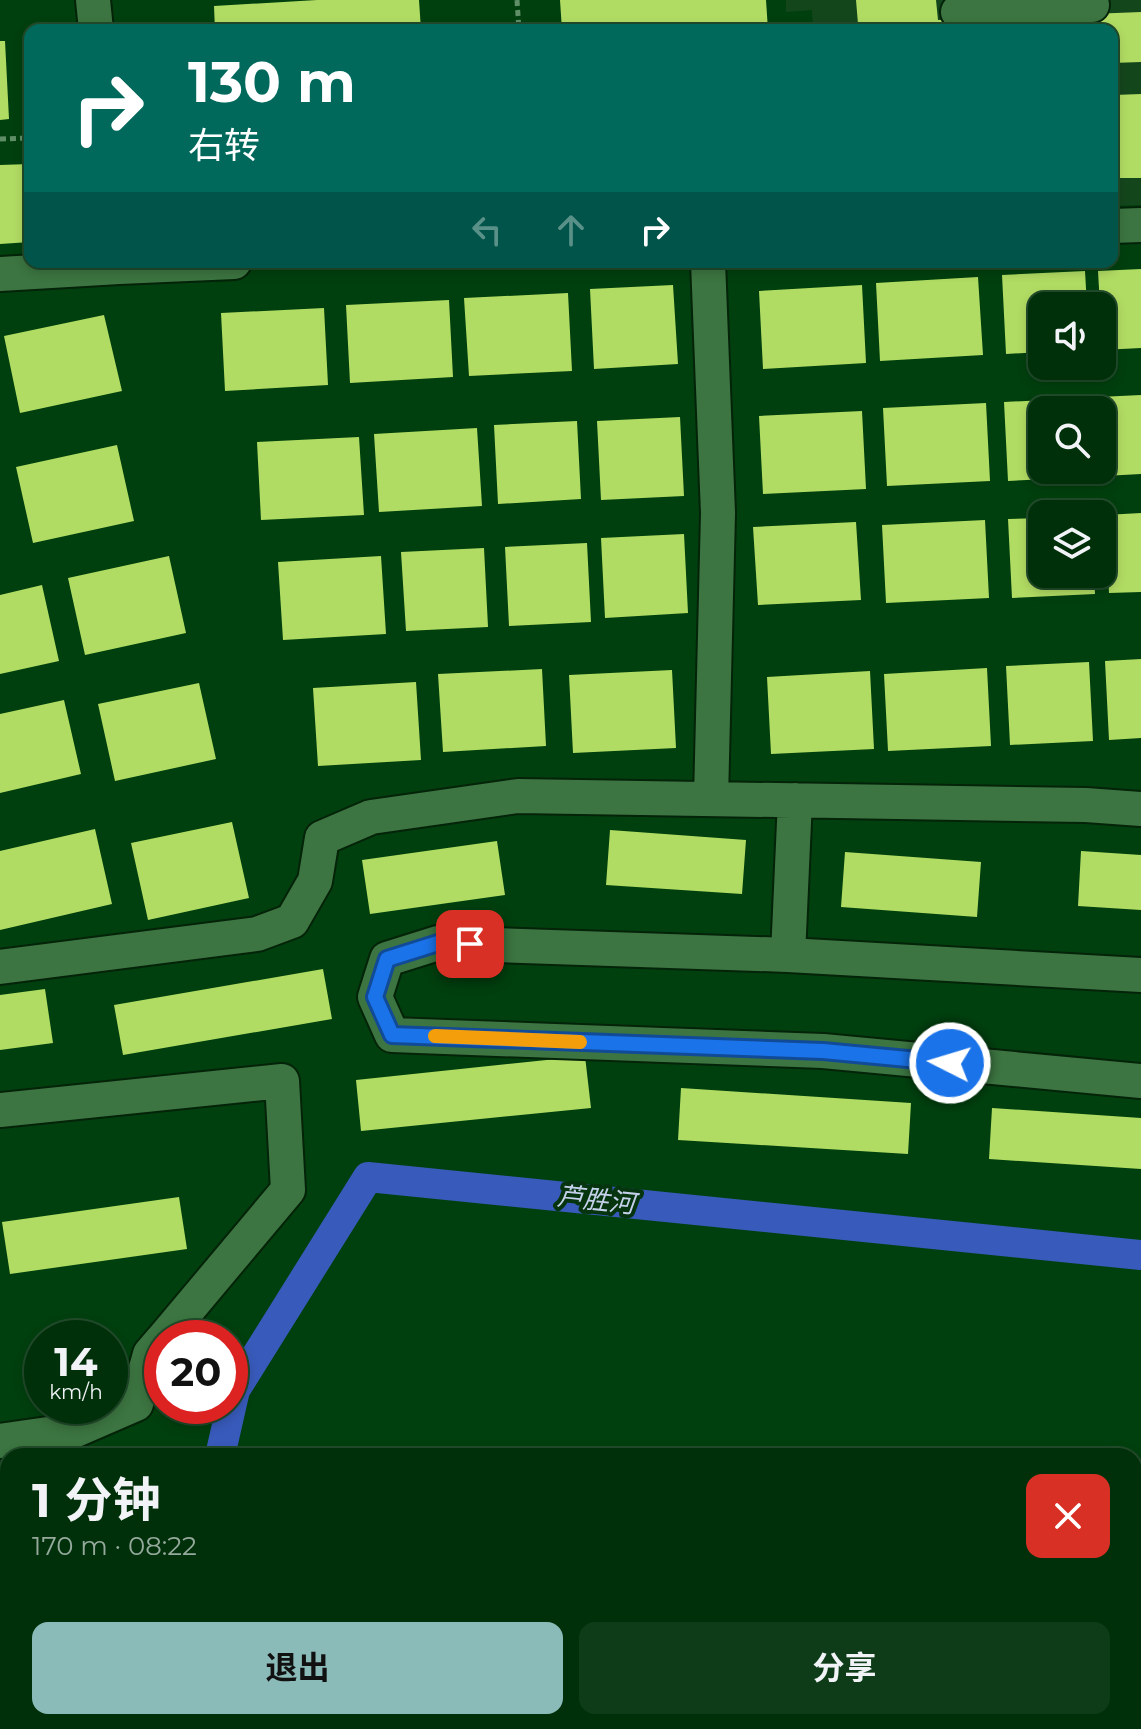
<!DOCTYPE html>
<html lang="zh">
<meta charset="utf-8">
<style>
:root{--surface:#00300a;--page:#0e3c18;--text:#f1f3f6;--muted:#95a99c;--line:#224b2b;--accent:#8bbbb9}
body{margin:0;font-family:Montserrat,"Noto Sans SC",sans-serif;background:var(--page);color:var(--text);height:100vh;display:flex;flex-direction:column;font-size:30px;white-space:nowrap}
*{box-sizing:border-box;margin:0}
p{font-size:26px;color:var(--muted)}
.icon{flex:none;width:44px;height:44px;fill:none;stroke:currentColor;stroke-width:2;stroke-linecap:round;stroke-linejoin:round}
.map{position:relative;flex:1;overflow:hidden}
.drawer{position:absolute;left:0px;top:1448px;width:1142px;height:282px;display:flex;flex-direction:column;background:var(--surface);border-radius:24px 24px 0 0;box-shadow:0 4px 12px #0003,0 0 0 2px var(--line)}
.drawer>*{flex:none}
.guide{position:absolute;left:24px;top:24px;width:1094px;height:244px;border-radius:16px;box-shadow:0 4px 12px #0003,0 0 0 2px var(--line);background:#00695c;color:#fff;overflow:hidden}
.tools{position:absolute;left:1028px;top:292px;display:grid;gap:16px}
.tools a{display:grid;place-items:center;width:88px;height:88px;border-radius:16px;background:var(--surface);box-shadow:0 4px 12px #0003,0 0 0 2px var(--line);font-size:40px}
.speed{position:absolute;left:24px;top:1320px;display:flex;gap:16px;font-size:40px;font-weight:700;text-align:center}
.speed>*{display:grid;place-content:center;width:104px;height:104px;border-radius:50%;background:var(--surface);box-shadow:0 4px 12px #0003,0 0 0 2px var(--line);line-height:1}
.speed small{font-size:20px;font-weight:400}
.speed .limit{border:12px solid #d22;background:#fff;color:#111}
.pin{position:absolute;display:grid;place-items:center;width:68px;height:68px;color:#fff;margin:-34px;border-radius:16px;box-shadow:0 4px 12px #0006}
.me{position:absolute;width:88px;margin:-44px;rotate:275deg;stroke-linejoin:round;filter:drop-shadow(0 0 6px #0008)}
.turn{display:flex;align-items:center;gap:28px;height:168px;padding:0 32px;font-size:36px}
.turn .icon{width:104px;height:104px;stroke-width:2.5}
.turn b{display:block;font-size:56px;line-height:68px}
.lanes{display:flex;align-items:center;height:76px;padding:0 32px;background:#0003;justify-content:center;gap:40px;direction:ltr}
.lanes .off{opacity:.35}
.round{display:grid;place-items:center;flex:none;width:84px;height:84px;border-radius:16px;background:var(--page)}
.summary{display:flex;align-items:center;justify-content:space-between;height:136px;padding:0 32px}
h1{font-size:48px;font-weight:700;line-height:60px}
.button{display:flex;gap:16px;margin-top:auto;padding:16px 32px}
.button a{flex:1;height:92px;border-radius:16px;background:var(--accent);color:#111;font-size:32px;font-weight:700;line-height:92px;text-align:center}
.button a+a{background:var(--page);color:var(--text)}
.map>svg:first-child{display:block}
.built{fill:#14461c}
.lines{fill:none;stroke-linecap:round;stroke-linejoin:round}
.canal{stroke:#385aba;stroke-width:30}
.building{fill:#b1dc63}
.minor-casing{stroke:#042308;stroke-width:38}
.path{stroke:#5f8e67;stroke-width:5;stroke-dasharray:6 4;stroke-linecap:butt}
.minor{stroke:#3c7541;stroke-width:34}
.route-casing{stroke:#114b97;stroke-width:20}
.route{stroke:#1a73e8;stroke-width:14}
.slow{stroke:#f59e0b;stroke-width:14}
.labels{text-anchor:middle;stroke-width:8;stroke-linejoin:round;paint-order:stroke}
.water-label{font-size:26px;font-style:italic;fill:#c5d1ea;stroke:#05340e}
</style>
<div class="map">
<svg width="1141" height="1729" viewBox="0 0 1141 1729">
<rect width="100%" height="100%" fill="#00400e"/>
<path class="built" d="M786,0H1141V205L1112,206V30H813L812,10L786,12Z"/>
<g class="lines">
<path class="canal" d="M220,1456L235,1390L368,1177L1141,1255
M0,1623L8,1622"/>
</g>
<path class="building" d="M317,0H419L421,30H215L214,6Z
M560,0H766L768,30H562Z
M856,0H936L938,20L1141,12V62L1112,63V30H848V25L858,24Z
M0,41H5L9,119L0,120Z
M1141,94V178H1112V114H1115L1114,95Z
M30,164V242L0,244V165Z
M1141,269V348L1102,350V306H1100L1098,271Z
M1085,271L1087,306H1042V352L1006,354L1002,275Z
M978,277L983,355L880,361L876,283Z
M673,285L678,364L594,369L590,289Z
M862,285L866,363L763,369L759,291Z
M568,293L572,371L469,376L464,298Z
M449,300L453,377L350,383L346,305Z
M324,308L328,385L225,391L221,313Z
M104,315L122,391L20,413L4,336Z
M1141,395V474L1104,476L1102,410H1100L1099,397Z
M1086,398L1087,410H1042V470H1090L1091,477L1008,481L1004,402Z
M986,403L990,481L887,486L883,408Z
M862,411L866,489L763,494L759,416Z
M680,417L684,496L601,500L597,421Z
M577,421L581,499L498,504L494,425Z
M477,428L482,506L379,512L374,434Z
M359,437L364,515L261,520L257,442Z
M117,445L134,521L33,543L16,467Z
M1141,513V592L1109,593L1105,515Z
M1042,518V574H1094L1095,594L1012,598L1008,519Z
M985,520L989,598L886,603L882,525Z
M856,522L861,600L758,605L753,527Z
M684,534L688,613L605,618L601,538Z
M587,543L591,622L509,626L505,547Z
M484,548L488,627L406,631L401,552Z
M169,556L186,633L85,655L68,578Z
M381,556L386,634L283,640L278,562Z
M42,585L59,661L0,674V595Z
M1141,659V738L1109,740L1105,661Z
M1089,662L1093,741L1010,745L1006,666Z
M987,668L991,746L888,751L884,674Z
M542,669L546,746L443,752L438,674Z
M672,670L676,748L573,753L569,675Z
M870,671L874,749L771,754L767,677Z
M416,682L421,760L318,766L313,688Z
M199,683L216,759L115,781L98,704Z
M64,700L81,774L0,793V714Z
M232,822L249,898L148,920L131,843Z
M95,829L112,904L0,930V851Z
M610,830L746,840L742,894L606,885Z
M497,841L505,895L370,914L362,860Z
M1081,851L1141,855V910L1078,906Z
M845,852L981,862L977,917L841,907Z
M323,969L332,1019L123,1055L114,1005Z
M45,989L53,1043L0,1050V995Z
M585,1056L591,1108L361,1131L356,1080Z
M681,1088L911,1103L908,1154L678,1140Z
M992,1108L1141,1118V1169L989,1159Z
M179,1197L187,1249L10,1274L2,1222Z
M8,1493V1544L0,1545V1494Z"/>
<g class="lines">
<g class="minor-casing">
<path id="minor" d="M93,0L96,30
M958,12L1092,5L1091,0
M1112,226L1141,225
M708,262L718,513L711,799
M119,267L234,262
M0,274L119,267V262
M788,955L795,800
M0,967L257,934L292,921L315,881L322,838L371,817L518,796L1086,805L1141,809
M1141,975L788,955L438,943L387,959L375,997L392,1035L823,1051L1141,1081
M0,1110L282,1081L288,1190L164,1338
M0,1441L76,1430L136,1404L150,1354L162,1340"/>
</g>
<path class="path" d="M517,0L519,30
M0,139L30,138"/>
<use href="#minor" class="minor"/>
</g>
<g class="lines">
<g class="route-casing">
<path id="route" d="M470,944L438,943L387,959L375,997L392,1035L823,1051L950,1063"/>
</g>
<use href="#route" class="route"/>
<path class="slow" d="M435,1036L580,1042"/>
</g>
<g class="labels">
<g class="water-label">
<text transform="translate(596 1200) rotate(6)" y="9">芦胜河</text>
</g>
</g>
</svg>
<div class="tools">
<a><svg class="icon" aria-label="sound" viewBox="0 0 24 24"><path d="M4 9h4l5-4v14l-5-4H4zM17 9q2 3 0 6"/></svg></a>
<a><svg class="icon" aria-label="search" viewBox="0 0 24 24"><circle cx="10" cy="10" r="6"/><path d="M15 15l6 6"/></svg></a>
<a><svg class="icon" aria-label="layers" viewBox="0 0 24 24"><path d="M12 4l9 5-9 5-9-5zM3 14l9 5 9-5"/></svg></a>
</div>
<div class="speed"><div>14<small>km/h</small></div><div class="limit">20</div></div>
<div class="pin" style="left:470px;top:944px;background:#d93025"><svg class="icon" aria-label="arrive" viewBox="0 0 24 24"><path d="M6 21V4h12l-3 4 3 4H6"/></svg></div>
<svg class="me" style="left:950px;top:1063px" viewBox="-20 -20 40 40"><circle r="17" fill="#1a73e8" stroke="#fff" stroke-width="3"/><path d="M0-11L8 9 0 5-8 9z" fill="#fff"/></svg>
<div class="guide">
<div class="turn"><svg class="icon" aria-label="right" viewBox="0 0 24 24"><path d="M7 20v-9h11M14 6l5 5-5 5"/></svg><div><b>130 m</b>右转</div></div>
<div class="lanes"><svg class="icon off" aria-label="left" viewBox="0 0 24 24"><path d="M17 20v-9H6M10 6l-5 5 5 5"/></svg><svg class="icon off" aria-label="ahead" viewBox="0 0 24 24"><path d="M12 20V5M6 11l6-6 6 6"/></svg><svg class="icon" aria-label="right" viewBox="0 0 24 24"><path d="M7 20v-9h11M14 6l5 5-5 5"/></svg></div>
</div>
<section class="drawer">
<div class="summary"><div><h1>1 分钟</h1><p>170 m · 08:22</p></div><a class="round" style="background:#d93025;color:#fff"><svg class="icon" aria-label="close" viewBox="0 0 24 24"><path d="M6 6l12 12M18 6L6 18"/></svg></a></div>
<div class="button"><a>退出</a><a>分享</a></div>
</section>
</div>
